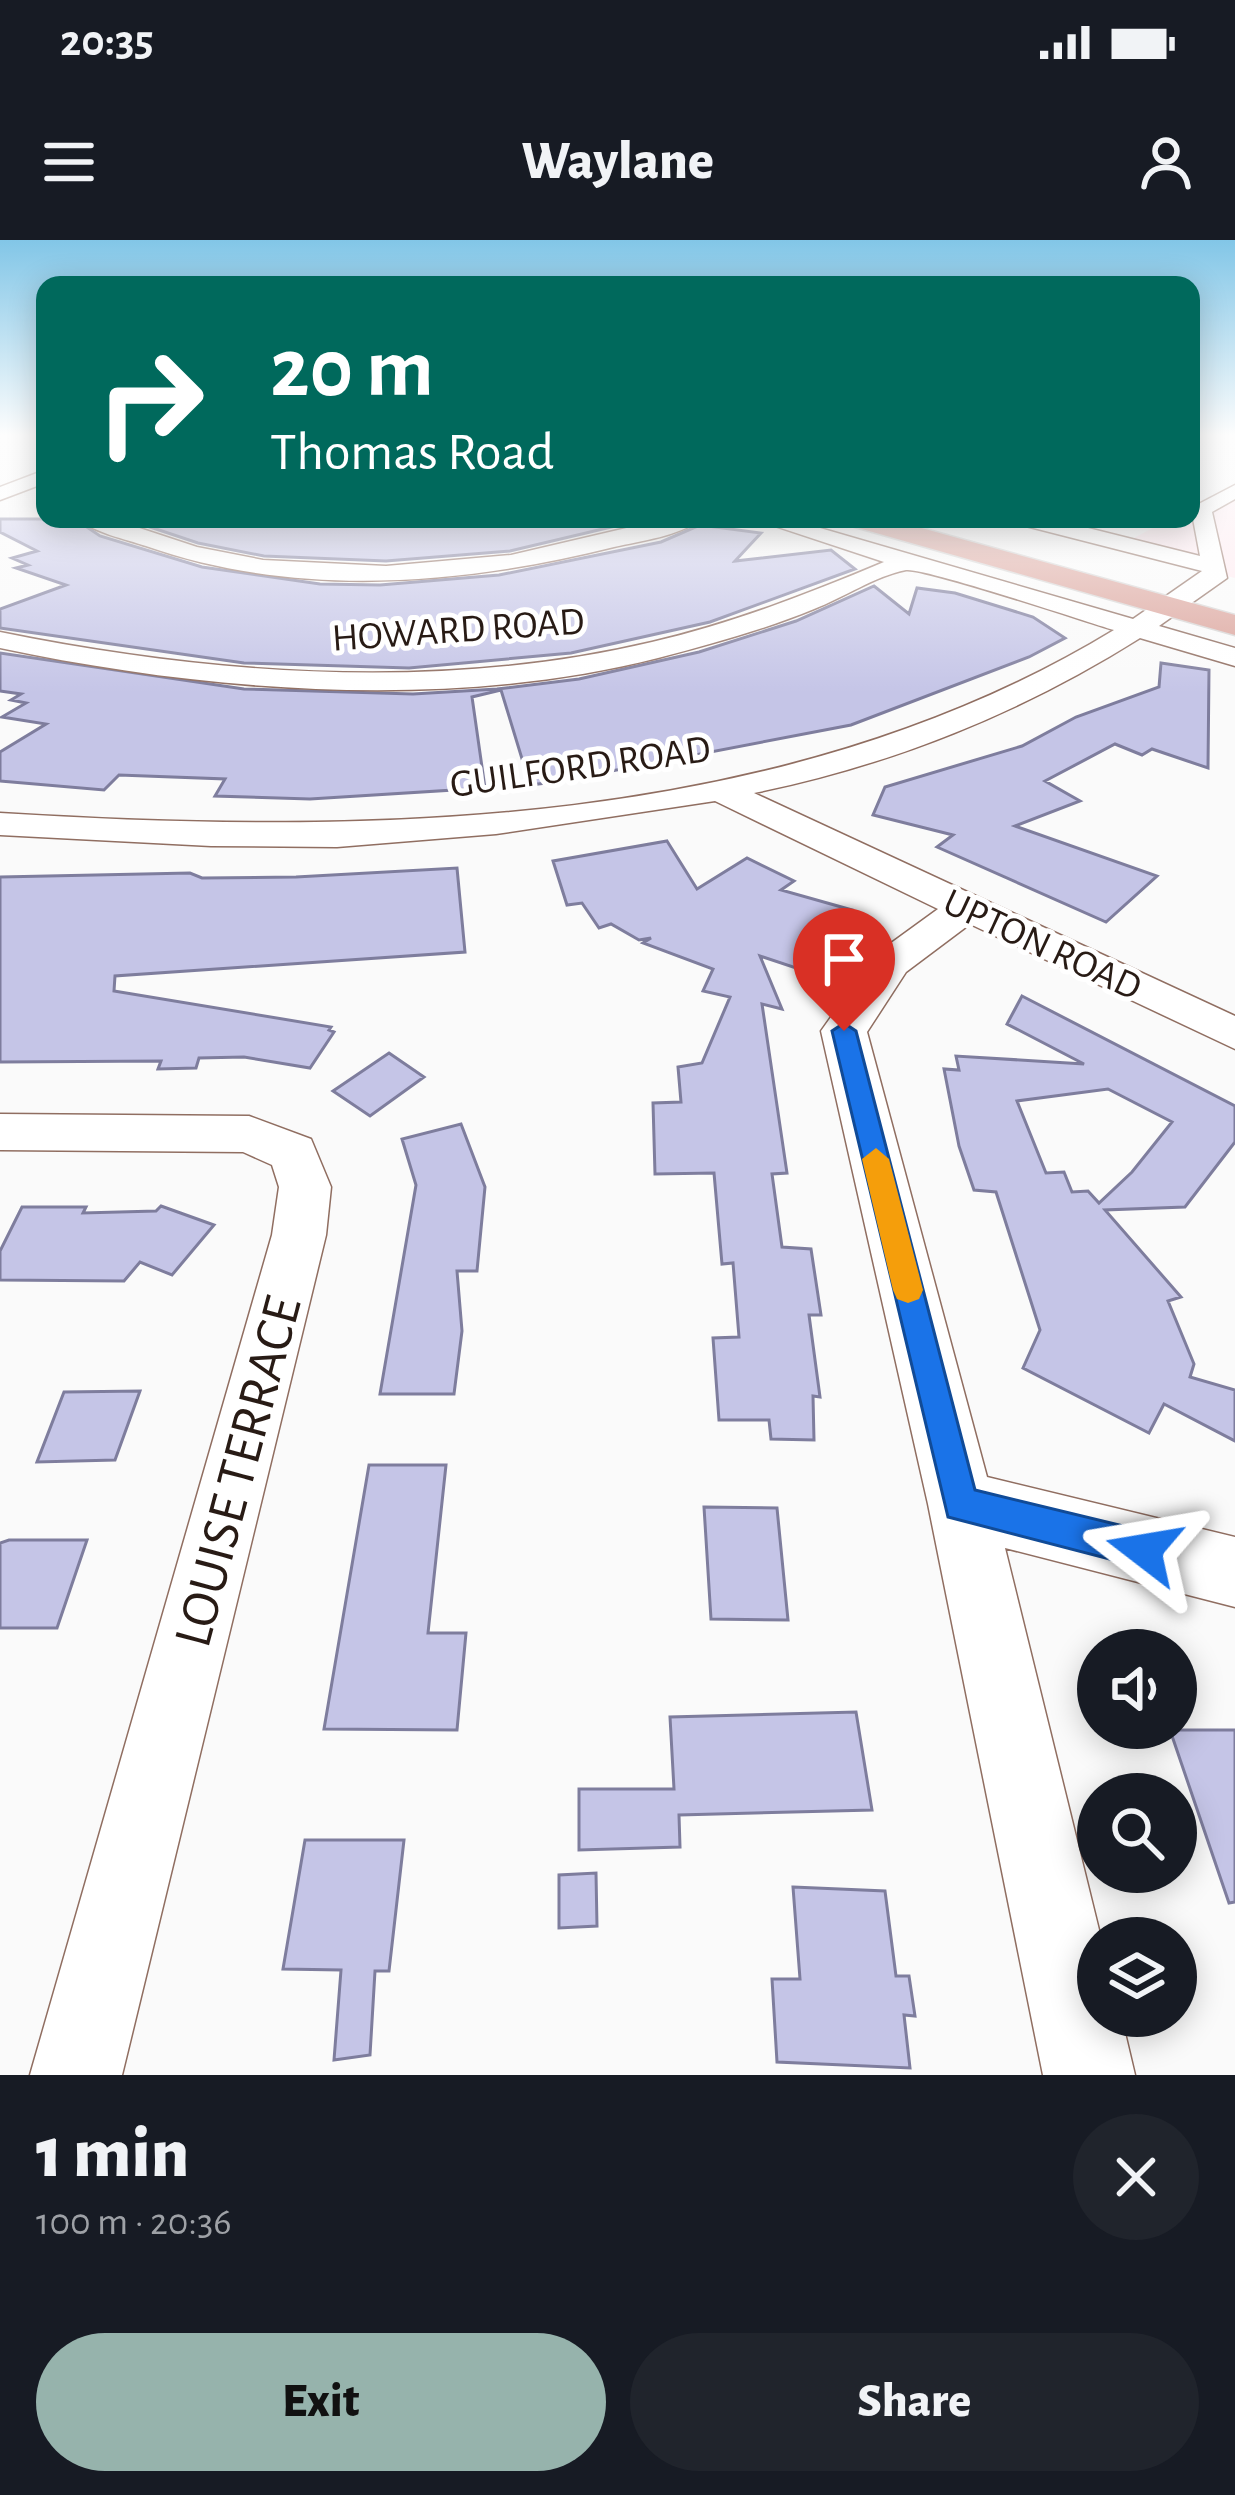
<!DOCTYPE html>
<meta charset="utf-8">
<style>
:root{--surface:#171b24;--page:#20242c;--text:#f1f3f6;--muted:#9ea1a6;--accent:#96b3ac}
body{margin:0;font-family:"Alegreya Sans",sans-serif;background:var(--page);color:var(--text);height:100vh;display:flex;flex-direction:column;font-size:45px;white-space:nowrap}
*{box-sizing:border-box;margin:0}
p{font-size:39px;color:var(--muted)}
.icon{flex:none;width:66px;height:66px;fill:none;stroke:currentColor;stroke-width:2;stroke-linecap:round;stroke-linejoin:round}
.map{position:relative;height:1835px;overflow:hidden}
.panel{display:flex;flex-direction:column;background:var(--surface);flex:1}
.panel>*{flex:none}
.hud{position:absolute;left:36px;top:36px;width:1164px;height:252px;border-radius:24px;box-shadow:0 6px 30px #0003;background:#00695c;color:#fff;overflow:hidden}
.tools{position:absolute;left:1077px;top:1389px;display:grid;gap:24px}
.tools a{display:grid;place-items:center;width:120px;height:120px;border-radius:50%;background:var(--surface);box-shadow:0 6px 30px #0003;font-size:60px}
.pin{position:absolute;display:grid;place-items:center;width:102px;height:102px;color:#fff;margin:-123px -51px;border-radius:50% 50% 50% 0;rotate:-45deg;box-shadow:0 0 12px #0007}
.pin .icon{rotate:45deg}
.me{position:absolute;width:132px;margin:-66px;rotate:284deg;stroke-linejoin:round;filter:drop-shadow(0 0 9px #0008)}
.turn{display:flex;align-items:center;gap:42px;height:252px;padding:0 36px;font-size:54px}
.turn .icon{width:156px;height:156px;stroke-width:2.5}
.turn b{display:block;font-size:84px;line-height:102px}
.round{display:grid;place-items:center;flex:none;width:126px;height:126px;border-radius:63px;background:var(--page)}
.overview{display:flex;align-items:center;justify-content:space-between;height:204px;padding:0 36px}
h1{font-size:72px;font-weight:800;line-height:90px}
.action{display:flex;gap:24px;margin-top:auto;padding:24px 36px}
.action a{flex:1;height:138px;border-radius:72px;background:var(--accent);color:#111;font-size:48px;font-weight:800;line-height:138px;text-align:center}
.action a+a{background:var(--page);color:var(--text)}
.status{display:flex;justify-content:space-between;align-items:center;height:84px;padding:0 60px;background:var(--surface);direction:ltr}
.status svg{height:33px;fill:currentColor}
header{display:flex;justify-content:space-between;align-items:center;height:156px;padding:0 36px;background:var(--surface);font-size:54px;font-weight:800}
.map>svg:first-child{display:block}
.commercial{fill:#ffeaf0}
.building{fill:#c5c5e7;stroke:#7e7d9d;stroke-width:3;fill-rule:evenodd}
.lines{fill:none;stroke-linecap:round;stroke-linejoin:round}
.minor-casing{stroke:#906e61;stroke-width:3}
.major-casing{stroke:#d8d6d5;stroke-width:3}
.minor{fill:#fff;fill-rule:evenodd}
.major{fill:#dca59d;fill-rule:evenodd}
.route{fill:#1a73e8;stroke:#114b97;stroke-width:3}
.slow{fill:#f59e0b}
.labels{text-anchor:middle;stroke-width:10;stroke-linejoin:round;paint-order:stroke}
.far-street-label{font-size:39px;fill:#281b15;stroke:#fff}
.near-street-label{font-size:54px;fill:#281b15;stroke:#fff}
</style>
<div class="status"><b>20:35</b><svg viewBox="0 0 49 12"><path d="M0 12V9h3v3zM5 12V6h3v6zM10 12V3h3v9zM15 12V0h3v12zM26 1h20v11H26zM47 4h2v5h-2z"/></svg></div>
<header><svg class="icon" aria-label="menu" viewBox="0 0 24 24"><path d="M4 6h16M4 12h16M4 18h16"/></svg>Waylane<svg class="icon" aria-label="person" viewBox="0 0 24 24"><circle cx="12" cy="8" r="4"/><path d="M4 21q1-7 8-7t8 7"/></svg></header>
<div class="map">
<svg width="1235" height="1835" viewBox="0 0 1235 1835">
<rect width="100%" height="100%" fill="#fafafa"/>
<path class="commercial" d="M1235,244V338L1113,309L1170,279H1191V268Z"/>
<path class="building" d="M0,279H75L100,296L202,327L320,344L380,345L499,335L661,302L700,285L761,293L735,321L831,310L855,329L710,382L571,413L409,428L244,423L0,388V369L66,345L16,328L28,325L12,318L37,311L0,292Z
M126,279H506L527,280L533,285L561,279L585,284L645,279L510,311L386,321L264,316L198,303Z
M874,346L909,374L917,348L955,353L1033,377L1065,398L1029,417L851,485L554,542L530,545L501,450L472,457L485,548L310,559L215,556L225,539L119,535L104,550L0,541V512L46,484L2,477L26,463L11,460L21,454L0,451V413L244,449L413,454L497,449L579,439L699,412L796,381Z
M1161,423L1209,430L1208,528L1152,509L1142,515L1115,504L1045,541L1080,561L1015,586L1157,636L1106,682L937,607L953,595L873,575L885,547L1022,506L1076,477L1159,447Z
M667,601L697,649L747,618L794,641L781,650L852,670L811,733L760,716L782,769L762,764L787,933L772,934L782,1007L811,1009L821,1075H809L820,1157L813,1156L814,1200L771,1199L769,1180H719L713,1098L739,1097L733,1023L722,1024L714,933L655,934L653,863L681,862L678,827L702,823L730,757L703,751L713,729L643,703L651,698L639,700L611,684L599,688L582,663L567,665L553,621Z
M457,628L465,712L115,736L114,751L331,787L329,790L334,792L310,828L244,817L199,818L196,828L158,829L161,821L0,822V637L190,633L202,638L296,637Z
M1022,756L1235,866V902L1185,967L1105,970L1181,1057L1168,1061L1194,1124L1190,1137L1235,1150V1201L1164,1164L1149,1193L1023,1128L1040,1090L996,952L974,950L959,906L944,829L959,830L956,816L1084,824L1007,784ZM1108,849L1172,882L1132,932L1099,963L1088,951L1072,952L1064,932L1046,933L1017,861Z
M389,813L424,837L370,876L333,851Z
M461,884L485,947L477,1031H457L462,1091L454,1154H380L416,945L402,899Z
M161,966L214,985L172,1035L140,1022L124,1041L0,1040V1011L22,967H86L83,973L156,971Z
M140,1151L115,1220L37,1222L64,1152Z
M369,1225H446L428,1393H466L457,1490L324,1489Z
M704,1267L777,1268L788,1380L711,1379Z
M9,1300H87L57,1388H0V1303Z
M856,1472L872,1570L679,1575L680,1607L579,1610V1549H674L670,1477Z
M1170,1490H1235V1662L1229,1663Z
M305,1600H404L389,1731H375L370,1815L334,1820L341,1730L283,1729Z
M596,1633L597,1686L559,1688V1635Z
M793,1647L885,1651L896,1736H909L915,1776L904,1775L910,1828L777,1822L772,1739H800Z"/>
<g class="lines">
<g class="minor-casing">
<path id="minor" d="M45,230V243L0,260V247Z
M1235,245V259L1212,272L1227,338L1159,386L1235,408V426L1140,398C1019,474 894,524 754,553L1235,776V809L970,684L906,732L867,792L987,1237L1235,1297V1367L1005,1308L1101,1698L1098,1776H1121L1135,1835H1043L928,1264L821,791L876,714L938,669L715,561L496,594L337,607L211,606L0,595V573C373,596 786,590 1114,390C1084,381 923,327 906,330C875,336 843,358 814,369C763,390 711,404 658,418C450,471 208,452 0,408V392C211,435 441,452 652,402C733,383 808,354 884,322L754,279H789L1133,379L1202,331L1018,284L1015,279H1052L1200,316L1191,268Z
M79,279H112L197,307L263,320L386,326L511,315L665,279H700C681,296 640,301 614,307C462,345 297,359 146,306C125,299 95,293 79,279Z
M0,874L249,876L311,899L331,947L326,995L122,1835H30L272,995L279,947L272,925L243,912L0,910Z"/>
</g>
<g class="major-casing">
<path id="major" d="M844,279H889L1235,375V395L848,285Z"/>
</g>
<use href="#minor" class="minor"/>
<use href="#major" class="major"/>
</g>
<linearGradient id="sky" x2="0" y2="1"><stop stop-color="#82c6e7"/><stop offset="0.43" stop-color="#fdfdfd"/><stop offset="1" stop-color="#fdfdfd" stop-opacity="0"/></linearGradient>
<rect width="1235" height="453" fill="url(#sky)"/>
<path class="route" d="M844,783L856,791L975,1250L1144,1291L1157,1297L1162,1310L1157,1323L1144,1328L948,1277L832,791Z"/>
<path class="slow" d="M876,908L889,919L923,1050L919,1059L908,1063L897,1059L893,1050L862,919Z"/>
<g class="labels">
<g class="far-street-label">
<text transform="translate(458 388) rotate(-4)" y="14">HOWARD ROAD</text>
<text transform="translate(580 525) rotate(-8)" y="14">GUILFORD ROAD</text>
<text transform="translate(1043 703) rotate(25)" y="14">UPTON ROAD</text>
</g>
<g class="near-street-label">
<text transform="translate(236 1231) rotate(-75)" y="19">LOUISE TERRACE</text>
</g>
</g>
</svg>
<div class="tools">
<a><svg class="icon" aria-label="sound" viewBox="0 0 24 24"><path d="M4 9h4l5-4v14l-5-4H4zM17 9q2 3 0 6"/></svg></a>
<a><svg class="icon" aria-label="search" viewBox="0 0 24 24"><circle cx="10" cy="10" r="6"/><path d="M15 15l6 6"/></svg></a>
<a><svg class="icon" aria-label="layers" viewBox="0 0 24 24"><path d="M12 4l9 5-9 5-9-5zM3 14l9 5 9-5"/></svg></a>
</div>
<div class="pin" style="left:844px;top:791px;background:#d93025"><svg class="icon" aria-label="arrive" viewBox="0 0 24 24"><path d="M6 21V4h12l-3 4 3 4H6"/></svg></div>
<svg class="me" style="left:1144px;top:1310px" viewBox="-20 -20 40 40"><path d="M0-17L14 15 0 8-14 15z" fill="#1a73e8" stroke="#fff" stroke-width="4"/></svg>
<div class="hud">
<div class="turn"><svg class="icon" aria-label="right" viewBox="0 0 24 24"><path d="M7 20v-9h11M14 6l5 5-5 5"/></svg><div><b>20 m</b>Thomas Road</div></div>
</div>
</div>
<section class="panel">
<div class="overview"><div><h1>1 min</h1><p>100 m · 20:36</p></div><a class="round"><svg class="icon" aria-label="close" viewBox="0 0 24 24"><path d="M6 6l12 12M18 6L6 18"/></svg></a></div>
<div class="action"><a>Exit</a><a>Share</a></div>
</section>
